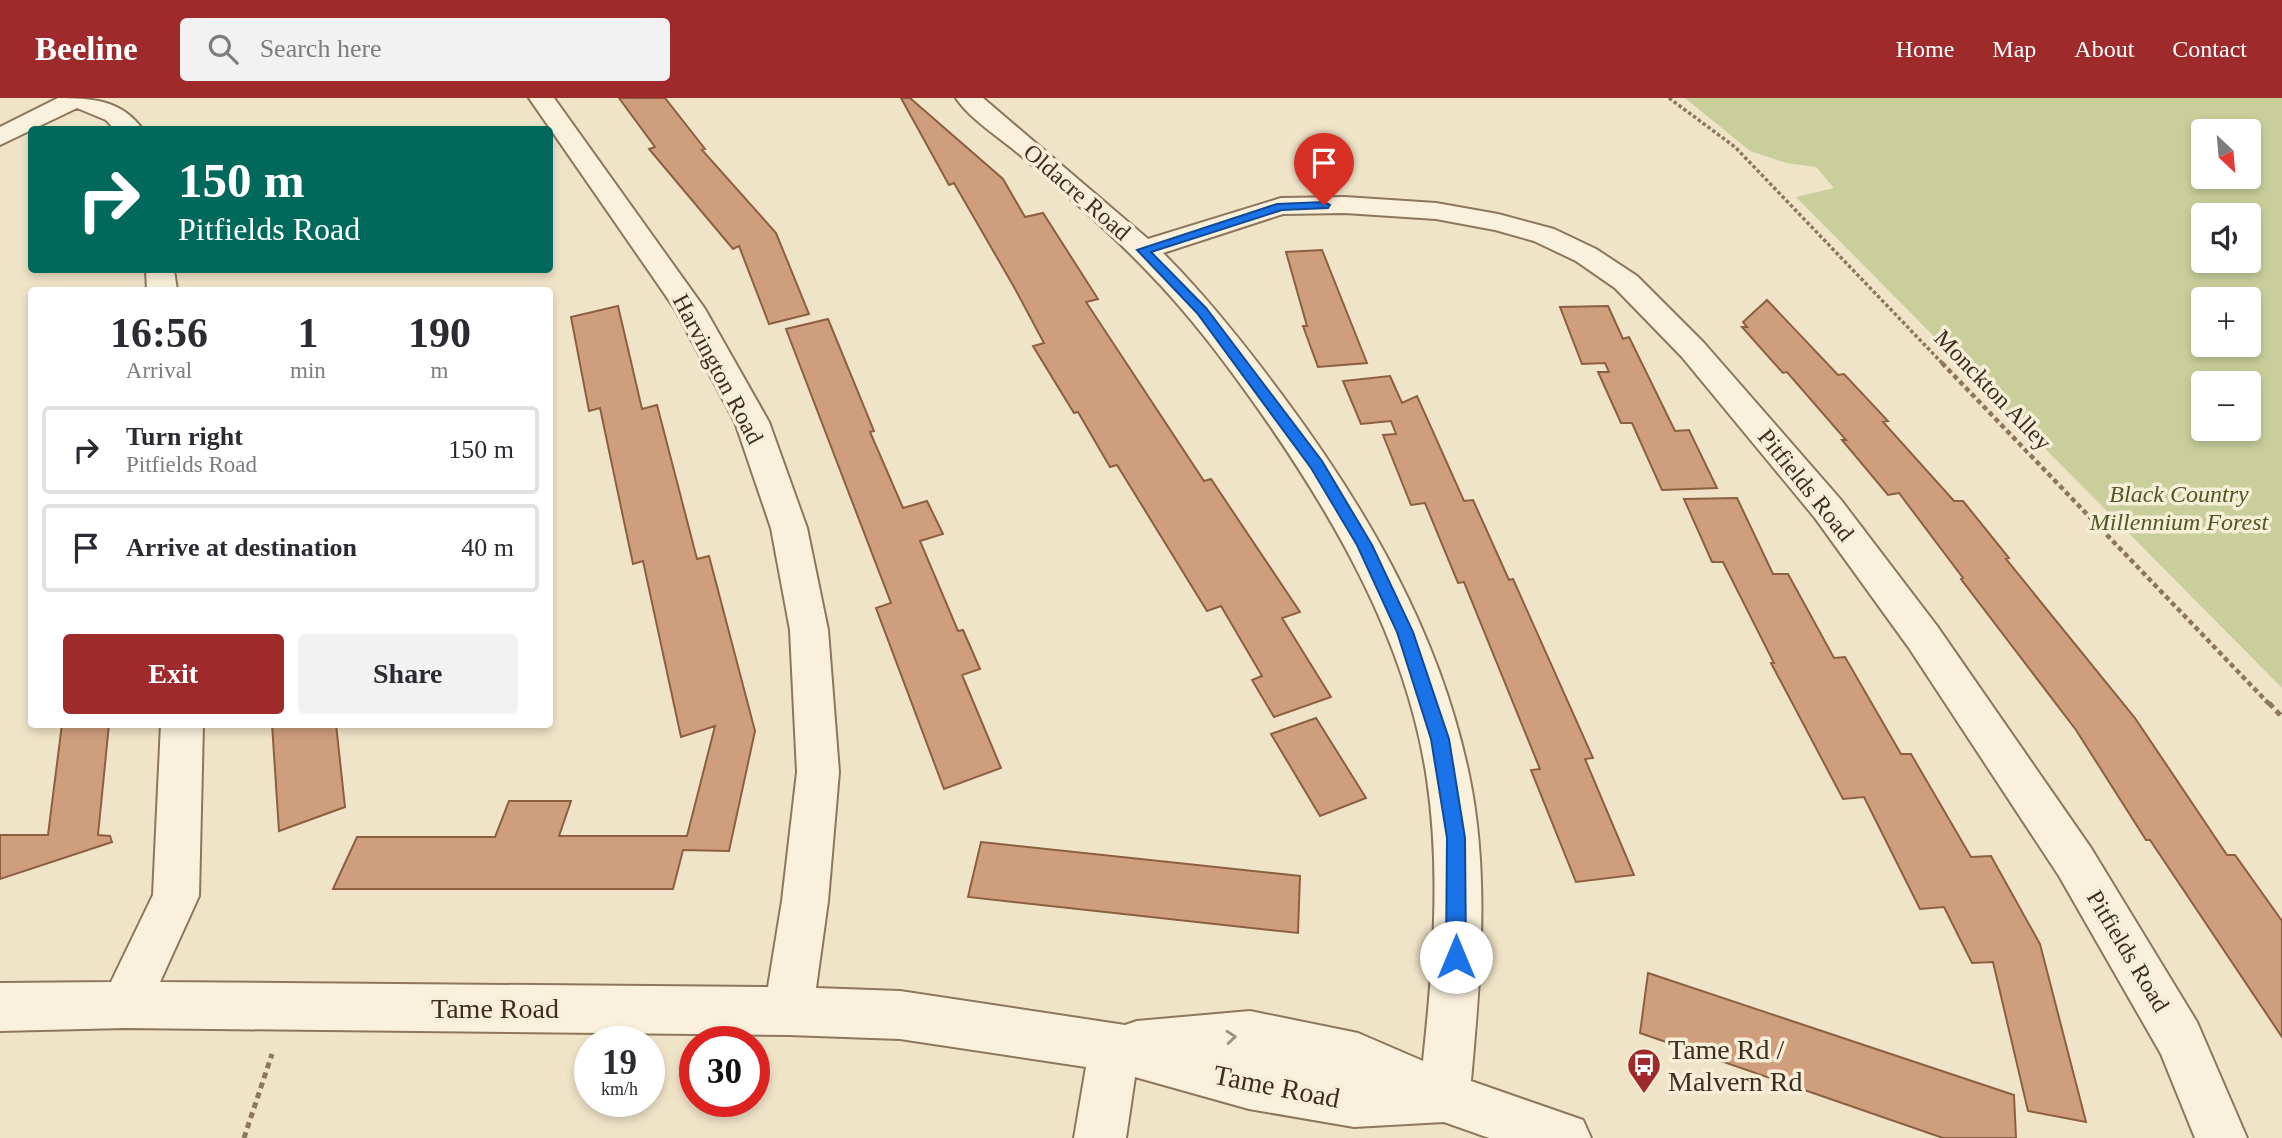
<!DOCTYPE html>
<meta charset="utf-8">
<style>
:root{--surface:#fff;--page:#f2f2f3;--text:#2b2b33;--muted:#7c7c81;--line:#e1e1e2;--accent:#9e2a2b}
body{margin:0;font-family:Georgia,serif;background:var(--page);color:var(--text);height:100vh;display:flex;flex-direction:column;font-size:26px;white-space:nowrap}
*{box-sizing:border-box;margin:0}
p{font-size:23px;color:var(--muted)}
.icon{flex:none;width:38px;height:38px;fill:none;stroke:currentColor;stroke-width:2;stroke-linecap:round;stroke-linejoin:round}
.map{position:relative;flex:1;overflow:hidden}
.panel{position:absolute;left:28px;top:189px;width:525px;height:441px;display:flex;flex-direction:column;background:var(--surface);border-radius:7px;box-shadow:0 4px 10px #0003}
.panel>*{flex:none}
.hud{position:absolute;left:28px;top:28px;width:525px;height:147px;border-radius:7px;box-shadow:0 4px 10px #0003;background:#00695c;color:#fff;overflow:hidden}
.needle{width:46px;rotate:154deg}
.controls{position:absolute;left:2191px;top:21px;display:grid;gap:14px}
.controls a{display:grid;place-items:center;width:70px;height:70px;border-radius:7px;background:var(--surface);box-shadow:0 4px 10px #0003;font-size:35px}
.speed{position:absolute;left:574px;top:928px;display:flex;gap:14px;font-size:35px;font-weight:700;text-align:center}
.speed>*{display:grid;place-content:center;width:91px;height:91px;border-radius:50%;background:var(--surface);box-shadow:0 4px 10px #0003;line-height:1}
.speed small{font-size:18px;font-weight:400}
.speed .limit{border:10px solid #d22;background:#fff;color:#111}
.pin{position:absolute;display:grid;place-items:center;width:60px;height:60px;color:#fff;margin:-72px -30px;border-radius:50% 50% 50% 0;rotate:-45deg;box-shadow:0 0 7px #0007}
.pin .icon{rotate:45deg}
.me{position:absolute;width:77px;margin:-38px;rotate:0deg;stroke-linejoin:round;filter:drop-shadow(0 0 5px #0008)}
.turn{display:flex;align-items:center;gap:24px;height:147px;padding:0 35px;font-size:32px}
.turn .icon{width:91px;height:91px;stroke-width:2.5}
.turn b{display:block;font-size:49px;line-height:60px}
.eta{display:flex;justify-content:space-evenly;align-items:center;height:119px;text-align:center}
.eta b{font-size:42px;font-weight:600;line-height:49px}
.button{display:flex;gap:14px;margin-top:auto;padding:14px 35px}
.button a{flex:1;height:80px;border-radius:7px;background:var(--accent);color:#fff;font-size:28px;font-weight:600;line-height:80px;text-align:center}
.button a+a{background:var(--page);color:var(--text)}
ul{padding:0;list-style:none}
li{display:flex;align-items:center;gap:21px;height:88px;margin:0 14px 10px;padding:0 21px;border:4px solid var(--line);border-radius:7px}
li div{flex:1}
li b{display:block;font-size:26px}
li em{font-style:normal}
header{display:flex;align-items:center;gap:42px;box-sizing:border-box;height:98px;padding:0 35px;background:var(--accent);color:#fff}
header strong{font-size:33px}
nav{display:flex;gap:38px;margin-inline-start:auto;font-size:24px}
.search{width:490px;height:63px;background:var(--page);display:flex;align-items:center;gap:18px;box-sizing:border-box;padding:0 24px;border-radius:7px;color:var(--muted);font-size:26px}
.map>svg:first-child{display:block}
.green{fill:#c9cf9b;fill-rule:evenodd}
.building{fill:#cf9f7d;stroke:#8d5f41;stroke-width:2}
.lines{fill:none;stroke-linecap:round;stroke-linejoin:round}
.minor-casing{stroke:#8d765c;stroke-width:4}
.path-far2{stroke:#8d765c;stroke-width:3.5;stroke-dasharray:3.5 2.5;stroke-linecap:butt}
.path-far1{stroke:#8d765c;stroke-width:4.5;stroke-dasharray:5 3.5;stroke-linecap:butt}
.path{stroke:#8d765c;stroke-width:5;stroke-dasharray:6 4.5;stroke-linecap:butt}
.minor{fill:#faf1dc;fill-rule:evenodd}
.oneway{stroke:#9c907e}
.route{fill:#1a73e8;stroke:#114b97;stroke-width:2}
.labels{text-anchor:middle;stroke-width:7;stroke-linejoin:round;paint-order:stroke}
.street-label{font-size:24px;fill:#3d2e20;stroke:#f7eed8}
.park-label{font-size:24px;font-style:italic;fill:#4d5a26;stroke:#f7eed8}
.near-street-label{font-size:28px;fill:#3d2e20;stroke:#f7eed8}
.near-poi-label{font-size:28px;fill:#3d2e20;stroke:#f7eed8;text-anchor:start}
</style>
<header>
<strong>Beeline</strong>
<div class="search"><svg class="icon" aria-label="search" viewBox="0 0 24 24"><circle cx="10" cy="10" r="6"/><path d="M15 15l6 6"/></svg>Search here</div>
<nav><a>Home</a><a>Map</a><a>About</a><a>Contact</a></nav>
</header>
<div class="map">
<svg width="2282" height="1040" viewBox="0 0 2282 1040">
<rect width="100%" height="100%" fill="#f0e4c8"/>
<path class="green" d="M1685,0H2282V590L1796,99L1834,90L1816,69L1786,65L1750,53ZM2203,33H2249V79H2203ZM2249,117V163H2203V117ZM2203,201H2249V247H2203ZM2203,285H2249V331H2203Z"/>
<path class="building" d="M619,0H665L705,51L702,52L776,135L809,216L769,226L739,148L733,151L649,51L655,49Z
M901,0H910L1003,81L1025,119L1043,115L1098,201L1086,204L1204,383L1211,381L1300,514L1282,520L1331,599L1274,619L1252,582L1262,578L1221,508L1207,513L1117,367L1110,369L1078,314L1074,315L1033,248L1044,245L1014,189L954,85L949,87Z
M1322,152L1367,265L1318,269L1303,228H1307L1286,154Z
M1767,202L1838,277L1844,276L1888,323L1883,324L1954,403H1963L2009,460L2006,461L2135,620L2227,757H2235L2282,823V939L2150,742H2146L2076,632L1961,481L1963,480L1899,395L1888,397L1842,342H1846L1787,274L1783,275L1742,229H1747L1743,224Z
M618,208L642,311L657,307L697,461L709,458L755,633L729,753L683,752L673,791H333L357,739H495L509,703H571L559,738H687L715,628L681,639L643,463L633,466L600,310L589,313L571,219Z
M1608,208L1623,241L1629,239L1675,333L1689,332L1717,390L1662,392L1632,325H1621L1598,274H1609L1605,265L1582,266L1560,209Z
M828,221L874,333L870,334L903,410L927,403L943,436L920,443L958,533L963,532L980,571L962,577L1001,670L944,691L876,510L891,505L786,231Z
M1390,278L1402,305L1417,298L1464,403L1473,402L1509,482L1513,481L1593,660L1585,661L1634,777L1576,784L1531,672L1540,671L1464,484L1458,485L1425,405L1411,407L1383,337L1396,336L1391,323L1361,326L1343,283Z
M1737,400L1773,476H1788L1834,560L1845,559L1901,656H1911L1971,759L1991,758L2040,846L2086,1024L2028,1013L1993,864L1972,865L1944,809L1920,811L1864,699L1843,701L1771,565H1774L1723,464H1712L1684,401Z
M1316,620L1366,700L1320,718L1271,636Z
M62,626H109L98,737L110,738L112,744L0,781V737H48Z
M272,626H336L345,709L279,733Z
M981,744L1300,778L1298,835L968,799Z
M1648,875L2014,997L2016,1040H1943L1640,935Z"/>
<g class="lines">
<g class="minor-casing">
<path id="minor" d="M58,0C92,0 122,2 143,32H115L106,22L77,10L0,47V29Z
M529,0H554L705,211L769,324L807,430L828,532L839,674L828,803L816,890L900,893L1125,927L1137,923L1250,913L1358,935L1423,963C1433,869 1441,775 1427,681C1407,545 1336,422 1259,312C1225,264 1190,217 1149,175C1108,132 1064,94 1019,56C999,39 971,22 956,0H983L1148,141L1281,100L1345,99L1436,105L1498,116L1554,131L1596,151L1637,178L1704,245L1841,402L1937,528L2091,750L2197,924L2247,1040H2195L2161,956L2059,778L1909,550L1815,420L1682,259L1615,190L1576,163L1534,143L1495,132L1436,121L1345,115L1283,116L1163,155C1207,199 1245,247 1282,297C1367,411 1440,536 1469,677C1490,777 1480,882 1471,983L1583,1022L1591,1040H1489L1444,1024L1354,1029L1249,1011L1135,979L1126,1040H1074L1086,969L900,941L788,937L125,930L0,933V885L111,884L153,797L161,626H203L199,798L160,884L768,889L782,803L797,674L790,532L771,430L735,324L675,211Z
M146,172H174L177,192H147Z"/>
</g>
<path class="path-far2" d="M1669,0L1735,49L1944,267"/>
<path class="path-far1" d="M1942,265L2270,607"/>
<path class="path" d="M2269,605L2282,619
M244,1040L272,956"/>
<use href="#minor" class="minor"/>
</g>
<defs><path id="oneway-chevron" d="M-2-3.5L2.5 0L-2 3.5" fill="none" stroke-width="1.6" stroke-linecap="round" stroke-linejoin="round" transform="scale(1.75)"/></defs>
<use class="oneway" href="#oneway-chevron" transform="translate(1231 939) rotate(-5)"/>
<path class="route" d="M1324,104L1330,107L1328,110L1282,112L1151,154L1206,210L1322,363L1372,447L1413,534L1449,641L1461,715L1465,740L1466,859L1463,865L1456,868L1449,865L1446,859L1447,740L1443,715L1431,641L1397,534L1357,447L1311,370L1197,215L1137,152L1277,106Z"/>
<defs>
<g id="bus-pin" transform="scale(1.75)"><path d="M0 17L-7.5 6A9.5 9.5 0 1 1 7.5 6Z" fill="#9e2a2b" stroke="#f7eed8"/><path d="M-5-6H5V4H4V6H2V4H-2V6H-4V4H-5ZM-3.5-4V0h7V-4ZM-3.5 1.2v1.5H-2V1.2ZM2 1.2v1.5H3.5V1.2Z" fill="#fff"/></g>
</defs>
<g fill-rule="evenodd">
<use href="#bus-pin" x="1644" y="967"/>
</g>
<g class="labels">
<g class="street-label">
<text transform="translate(1077 94) rotate(41)" y="8">Oldacre Road</text>
<text transform="translate(718 271) rotate(62)" y="8">Harvington Road</text>
<text transform="translate(1993 292) rotate(46)" y="8">Monckton Alley</text>
<text transform="translate(1806 387) rotate(51)" y="8">Pitfields Road</text>
<text transform="translate(2128 853) rotate(59)" y="8">Pitfields Road</text>
</g>
<g class="park-label">
<text x="2179" y="404">Black Country<tspan x="2179" dy="28">Millennium Forest</tspan></text>
</g>
<g class="near-street-label">
<text x="495" y="920">Tame Road</text>
<text transform="translate(1277 988) rotate(11)" y="10">Tame Road</text>
</g>
<g class="near-poi-label">
<text x="1668" y="961">Tame Rd /<tspan x="1668" dy="32">Malvern Rd</tspan></text>
</g>
</g>
</svg>
<div class="controls">
<a><svg class="needle" viewBox="-14 -14 28 28"><path d="M0-13l5 13h-10z" fill="#e53935"/><path d="M0 13l5-13h-10z" fill="#7c7c81"/></svg></a>
<a><svg class="icon" aria-label="sound" viewBox="0 0 24 24"><path d="M4 9h4l5-4v14l-5-4H4zM17 9q2 3 0 6"/></svg></a>
<a>+</a>
<a>−</a>
</div>
<div class="speed"><div>19<small>km/h</small></div><div class="limit">30</div></div>
<div class="pin" style="left:1324px;top:107px;background:#d93025"><svg class="icon" aria-label="arrive" viewBox="0 0 24 24"><path d="M6 21V4h12l-3 4 3 4H6"/></svg></div>
<svg class="me" style="left:1456px;top:859px" viewBox="-20 -20 40 40"><circle r="19" fill="#fff"/><path d="M0-13L10 11 0 6-10 11z" fill="#1a73e8"/></svg>
<div class="hud">
<div class="turn"><svg class="icon" aria-label="right" viewBox="0 0 24 24"><path d="M7 20v-9h11M14 6l5 5-5 5"/></svg><div><b>150 m</b>Pitfields Road</div></div>
</div>
<section class="panel">
<div class="eta">
<div><b>16:56</b><p>Arrival</p></div>
<div><b>1</b><p>min</p></div>
<div><b>190</b><p>m</p></div>
</div>
<ul>
<li><svg class="icon" aria-label="right" viewBox="0 0 24 24"><path d="M7 20v-9h11M14 6l5 5-5 5"/></svg><div><b>Turn right</b><p>Pitfields Road</p></div><em>150 m</em></li>
<li><svg class="icon" aria-label="arrive" viewBox="0 0 24 24"><path d="M6 21V4h12l-3 4 3 4H6"/></svg><div><b>Arrive at destination</b></div><em>40 m</em></li>
</ul>
<div class="button"><a>Exit</a><a>Share</a></div>
</section>
</div>
